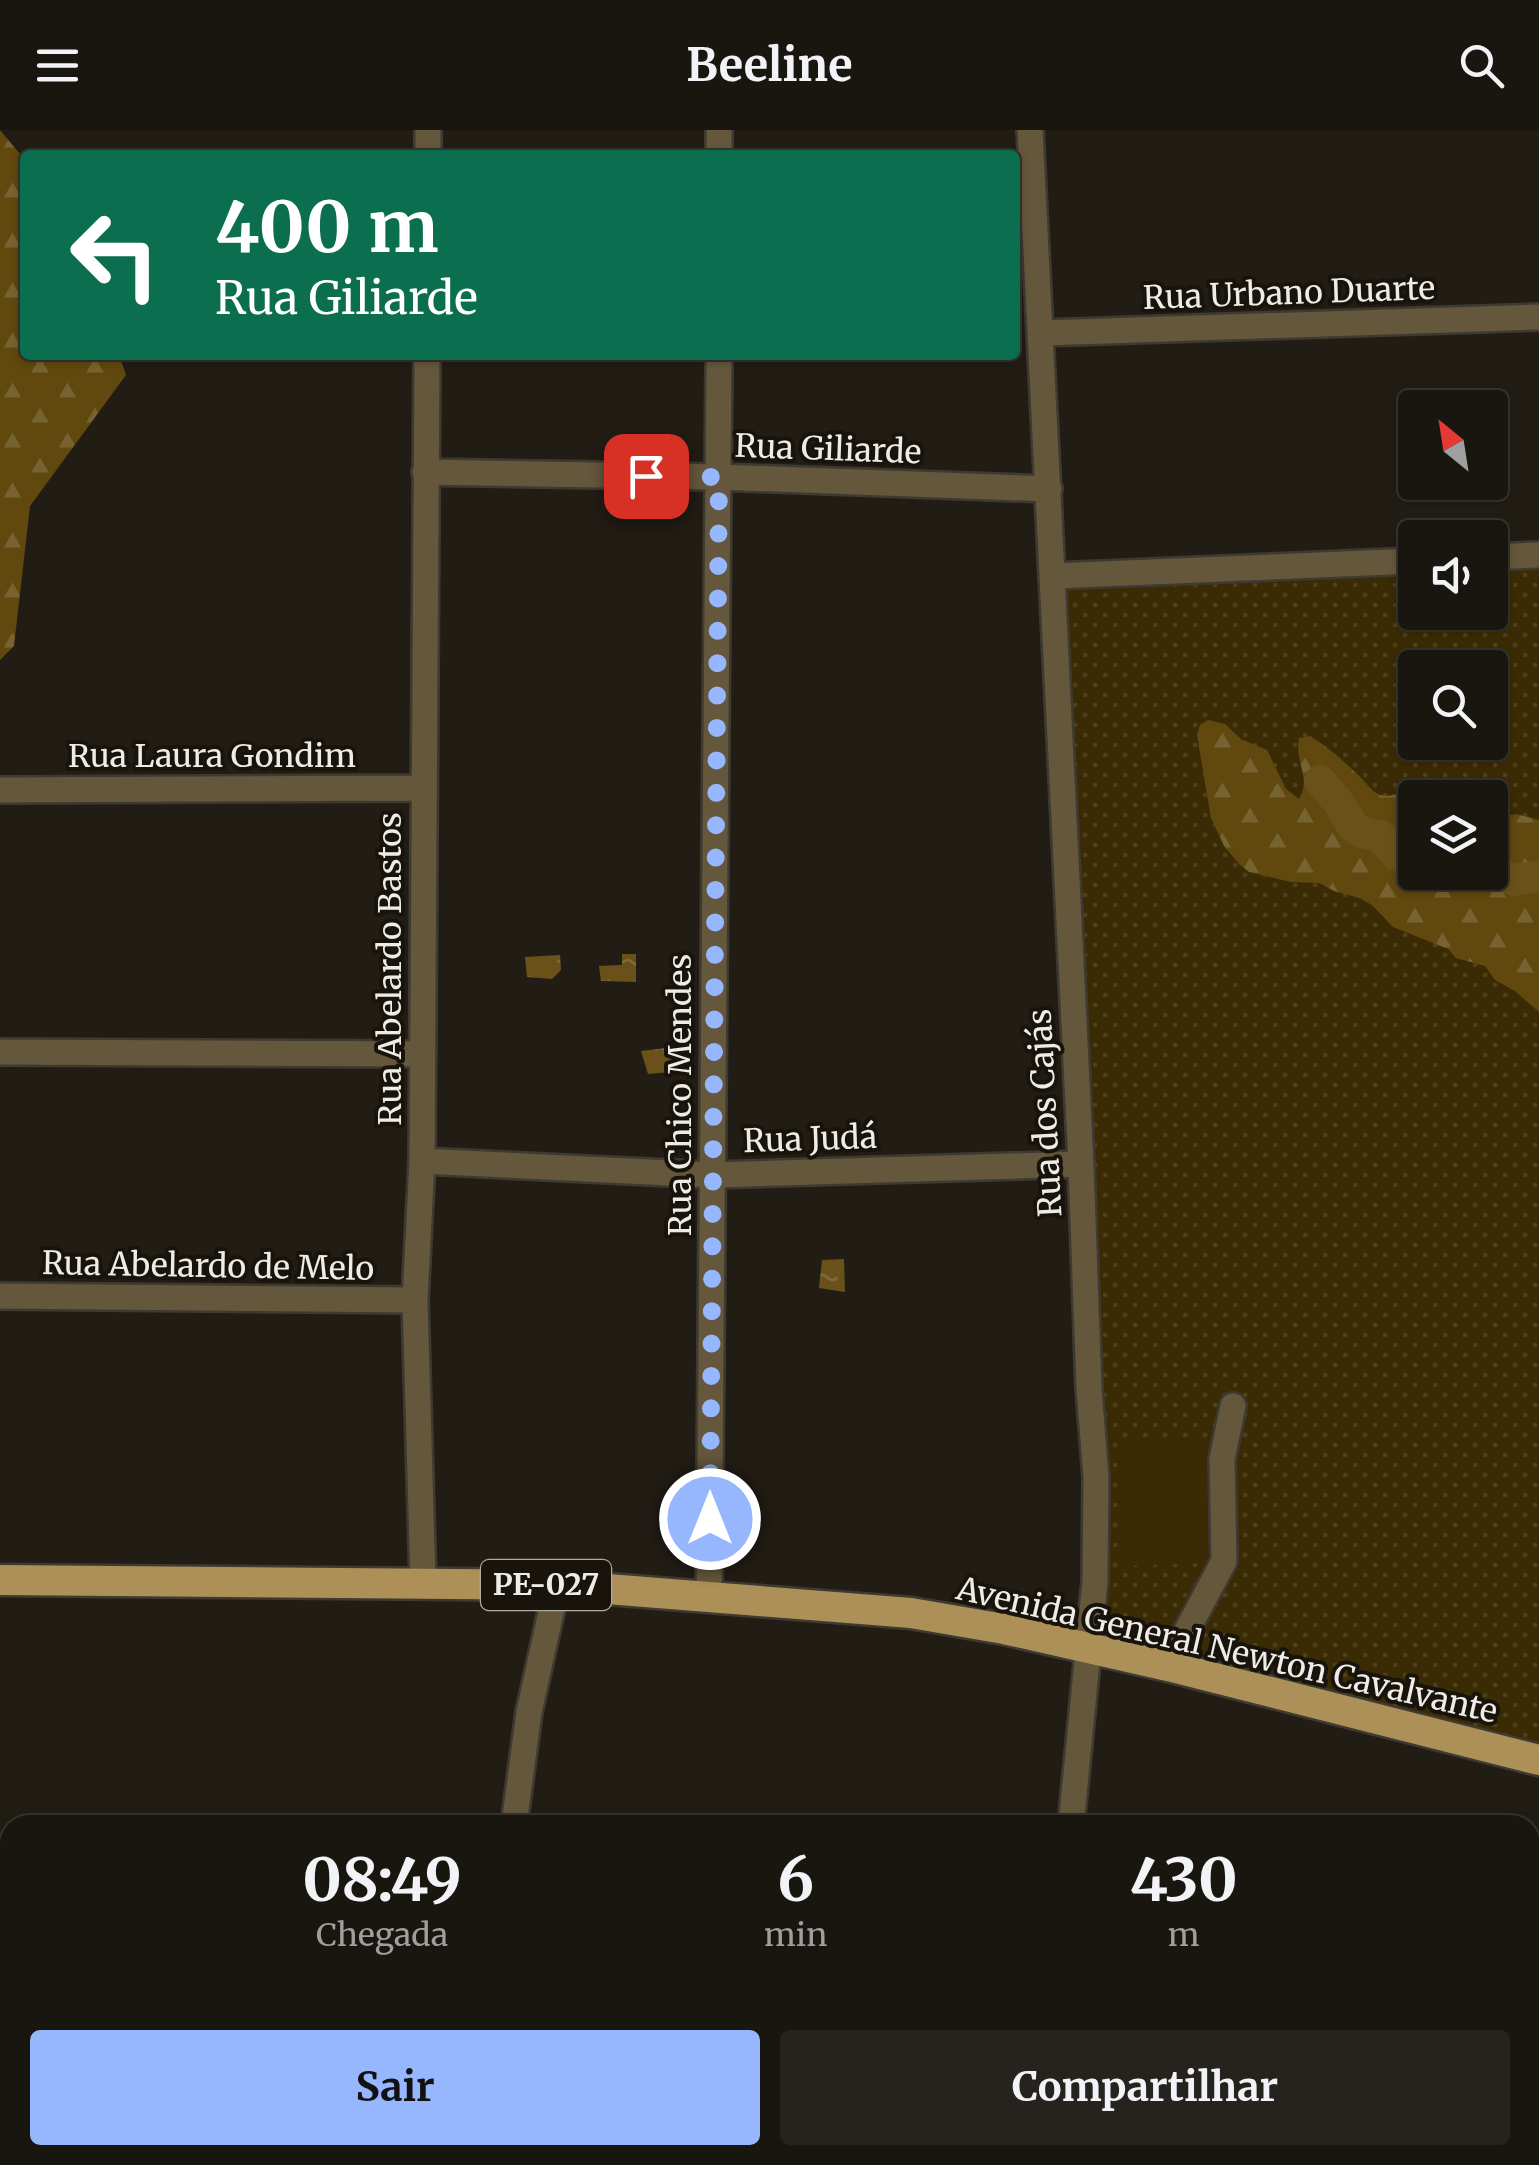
<!DOCTYPE html>
<html lang="pt">
<meta charset="utf-8">
<style>
:root{--surface:#191610;--page:#26231e;--text:#f1f3f6;--muted:#9f9f9f;--line:#373530;--accent:#96b6fd}
body{margin:0;font-family:Merriweather,serif;background:var(--page);color:var(--text);height:100vh;display:flex;flex-direction:column;font-size:38px;white-space:nowrap}
*{box-sizing:border-box;margin:0}
p{font-size:32px;color:var(--muted)}
.icon{flex:none;width:55px;height:55px;fill:none;stroke:currentColor;stroke-width:2;stroke-linecap:round;stroke-linejoin:round}
.map{position:relative;flex:1;overflow:hidden}
.drawer{position:absolute;left:0px;top:1685px;width:1540px;height:350px;display:flex;flex-direction:column;background:var(--surface);border-radius:30px 30px 0 0;box-shadow:0 2px 8px #0004,0 0 0 2px var(--line)}
.drawer>*{flex:none}
.top-card{position:absolute;left:20px;top:20px;width:1000px;height:210px;border-radius:10px;box-shadow:0 2px 8px #0004,0 0 0 2px var(--line);background:#0b6e4f;color:#fff;overflow:hidden}
.needle{width:65px;rotate:330deg}
.tools{position:absolute;left:1398px;top:260px;display:grid;gap:20px}
.tools a{display:grid;place-items:center;width:110px;height:110px;border-radius:10px;background:var(--surface);box-shadow:0 2px 8px #0004,0 0 0 2px var(--line);font-size:50px}
.pin{position:absolute;display:grid;place-items:center;width:85px;height:85px;color:#fff;margin:-42px;border-radius:20px;box-shadow:0 5px 15px #0006}
.me{position:absolute;width:110px;margin:-55px;rotate:0deg;stroke-linejoin:round;filter:drop-shadow(0 0 8px #0008)}
.turn{display:flex;align-items:center;gap:35px;height:210px;padding:0 30px;font-size:45px}
.turn .icon{width:130px;height:130px;stroke-width:2.5}
.turn b{display:block;font-size:70px;line-height:85px}
.eta{display:flex;justify-content:space-evenly;align-items:center;height:170px;text-align:center}
.eta b{font-size:60px;font-weight:700;line-height:70px}
.button{display:flex;gap:20px;margin-top:auto;padding:20px 30px}
.button a{flex:1;height:115px;border-radius:10px;background:var(--accent);color:#111;font-size:40px;font-weight:700;line-height:115px;text-align:center}
.button a+a{background:var(--page);color:var(--text)}
header{display:flex;justify-content:space-between;align-items:center;height:130px;padding:0 30px;background:var(--surface);font-size:45px;font-weight:700}
.map>svg:first-child{display:block}
.grass{fill:url(#grass-dots);fill-rule:evenodd}
.forest{fill:url(#forest-firs)}
.garden{fill:#3b2b04}
.water{fill:url(#water-ripples)}
.lines{fill:none;stroke-linecap:round;stroke-linejoin:round}
.river{stroke:#6a511a;stroke-width:32}
.minor-casing{stroke:#3e3a32;stroke-width:30}
.major-casing{stroke:#3e3a32;stroke-width:35}
.minor{stroke:#65573c;stroke-width:25}
.major{stroke:#ad9057;stroke-width:30}
.route{stroke:#96b6fd;stroke-width:18;stroke-dasharray:0 32.4}
.labels{text-anchor:middle;stroke-width:8;stroke-linejoin:round;paint-order:stroke}
.shield{fill:#18140c;stroke:#aeaba5;stroke-width:2.5}
.shield-label{font-size:30px;font-weight:bold;fill:#efece7}
.street-label{font-size:32px;fill:#efece7;stroke:#18140c}
</style>
<header><svg class="icon" aria-label="menu" viewBox="0 0 24 24"><path d="M4 6h16M4 12h16M4 18h16"/></svg>Beeline<svg class="icon" aria-label="search" viewBox="0 0 24 24"><circle cx="10" cy="10" r="6"/><path d="M15 15l6 6"/></svg></header>
<div class="map">
<svg width="1539" height="2035" viewBox="0 0 1539 2035">
<defs>
<pattern id="grass-dots" width="8" height="8" patternUnits="userSpaceOnUse" patternTransform="scale(2.5)"><rect width="8" height="8" fill="#3b2b04"/><path d="M2 2h.1M6 6h.1" fill="none" stroke="#4e401c" stroke-width="1.8" stroke-linecap="round"/></pattern>
<pattern id="forest-firs" width="22" height="20" patternUnits="userSpaceOnUse" patternTransform="scale(2.5)"><rect width="22" height="20" fill="#60480e"/><path d="M5 1l3.5 6h-7zM16 11l3.5 6h-7z" fill="#776331"/></pattern>
<pattern id="water-ripples" width="26" height="14" patternUnits="userSpaceOnUse" patternTransform="scale(2.5)"><rect width="26" height="14" fill="#6a511a"/><path d="M2 4q2-2 4 0t4 0M15 11q2-2 4 0t4 0" fill="none" stroke="#806a3b"/></pattern>
</defs>
<rect width="100%" height="100%" fill="#211d15"/>
<path class="grass" d="M1539,435V1616L1105,1498L1099,1245L1061,455L1415,440V482H1490V437ZM1415,538H1490V612H1415ZM1415,668H1490V742H1415Z"/>
<path class="forest" d="M0,0L25,30V225H119L126,245L30,376L14,516L0,530Z
M1208,590L1225,594L1241,609L1267,620L1286,659L1299,669C1312,648 1294,632 1299,608L1310,606C1328,617 1344,631 1359,646C1365,651 1370,659 1376,663C1393,673 1403,653 1420,667L1415,668V742H1490V685L1502,687L1516,684L1539,690V882L1515,861L1495,850L1485,836L1456,828L1448,819L1393,797L1372,775L1359,768L1334,761L1319,753L1291,752L1249,742L1240,735L1224,716L1211,688L1197,605L1200,595Z"/>
<path class="garden" d="M1207,1309L1211,1433L1122,1436L1118,1312Z"/>
<path class="water" d="M622,824H636V852L601,851L599,836L622,835Z
M560,825L561,840L552,849L527,847L525,827Z
M674,917L682,941L648,944L641,921Z
M844,1129L845,1162L819,1158L822,1130Z"/>
<g class="lines">
<path class="river" d="M1320,651C1327,659 1336,668 1342,678C1355,701 1352,701 1380,706L1397,725L1415,733
M1490,740L1514,750L1539,746"/>
<g class="minor-casing">
<path id="minor" d="M428,0V25
M719,0V25
M1030,0L1081,1034L1089,1259L1096,1347L1095,1451L1071,1695
M1042,203L1539,187
M425,342L719,347L1049,359
M1490,427L1539,425
M1053,446L1415,431
M0,660L424,658
M0,922L422,924
M422,1031L712,1045L1081,1034
M0,1166L415,1170
M423,1452L415,1170L422,1031L427,225
M709,1466L719,225
M1168,1536L1224,1431L1222,1329L1233,1276
M514,1695L529,1582L557,1455
M1530,1917L1539,1920
M987,2035L989,2029L1018,2035
M1095,2035V2025"/>
</g>
<g class="major-casing">
<path id="major" d="M0,1450L557,1455L911,1483L1004,1499L1168,1536L1539,1630"/>
</g>
<use href="#minor" class="minor"/>
<use href="#major" class="major"/>
</g>
<g class="lines">
<path class="route" d="M646,346L719,347L710,1389"/>
</g>
<g class="labels">
<rect class="shield" x="481" y="1430" width="130" height="50" rx="8"/>
<g class="shield-label">
<text x="546" y="1465">PE-027</text>
</g>
<g class="street-label">
<text transform="translate(1289 163) rotate(-2)" y="11">Rua Urbano Duarte</text>
<text transform="translate(828 319) rotate(2)" y="11">Rua Giliarde</text>
<text x="212" y="637">Rua Laura Gondim</text>
<text transform="translate(390 839) rotate(-90)" y="11">Rua Abelardo Bastos</text>
<text transform="translate(680 965) rotate(-90)" y="11">Rua Chico Mendes</text>
<text transform="translate(1045 983) rotate(-93)" y="11">Rua dos Cajás</text>
<text transform="translate(810 1009) rotate(-2)" y="11">Rua Judá</text>
<text transform="translate(208 1136) rotate(1)" y="11">Rua Abelardo de Melo</text>
<text transform="translate(1227 1520) rotate(13)" y="11">Avenida General Newton Cavalvante</text>
</g>
</g>
</svg>
<div class="tools">
<a><svg class="needle" viewBox="-14 -14 28 28"><path d="M0-13l5 13h-10z" fill="#e53935"/><path d="M0 13l5-13h-10z" fill="#9f9f9f"/></svg></a>
<a><svg class="icon" aria-label="sound" viewBox="0 0 24 24"><path d="M4 9h4l5-4v14l-5-4H4zM17 9q2 3 0 6"/></svg></a>
<a><svg class="icon" aria-label="search" viewBox="0 0 24 24"><circle cx="10" cy="10" r="6"/><path d="M15 15l6 6"/></svg></a>
<a><svg class="icon" aria-label="layers" viewBox="0 0 24 24"><path d="M12 4l9 5-9 5-9-5zM3 14l9 5 9-5"/></svg></a>
</div>
<div class="pin" style="left:646px;top:346px;background:#d93025"><svg class="icon" aria-label="arrive" viewBox="0 0 24 24"><path d="M6 21V4h12l-3 4 3 4H6"/></svg></div>
<svg class="me" style="left:710px;top:1389px" viewBox="-20 -20 40 40"><circle r="17" fill="#96b6fd" stroke="#fff" stroke-width="3"/><path d="M0-11L8 9 0 5-8 9z" fill="#fff"/></svg>
<div class="top-card">
<div class="turn"><svg class="icon" aria-label="left" viewBox="0 0 24 24"><path d="M17 20v-9H6M10 6l-5 5 5 5"/></svg><div><b>400 m</b>Rua Giliarde</div></div>
</div>
<section class="drawer">
<div class="eta">
<div><b>08:49</b><p>Chegada</p></div>
<div><b>6</b><p>min</p></div>
<div><b>430</b><p>m</p></div>
</div>
<div class="button"><a>Sair</a><a>Compartilhar</a></div>
</section>
</div>
